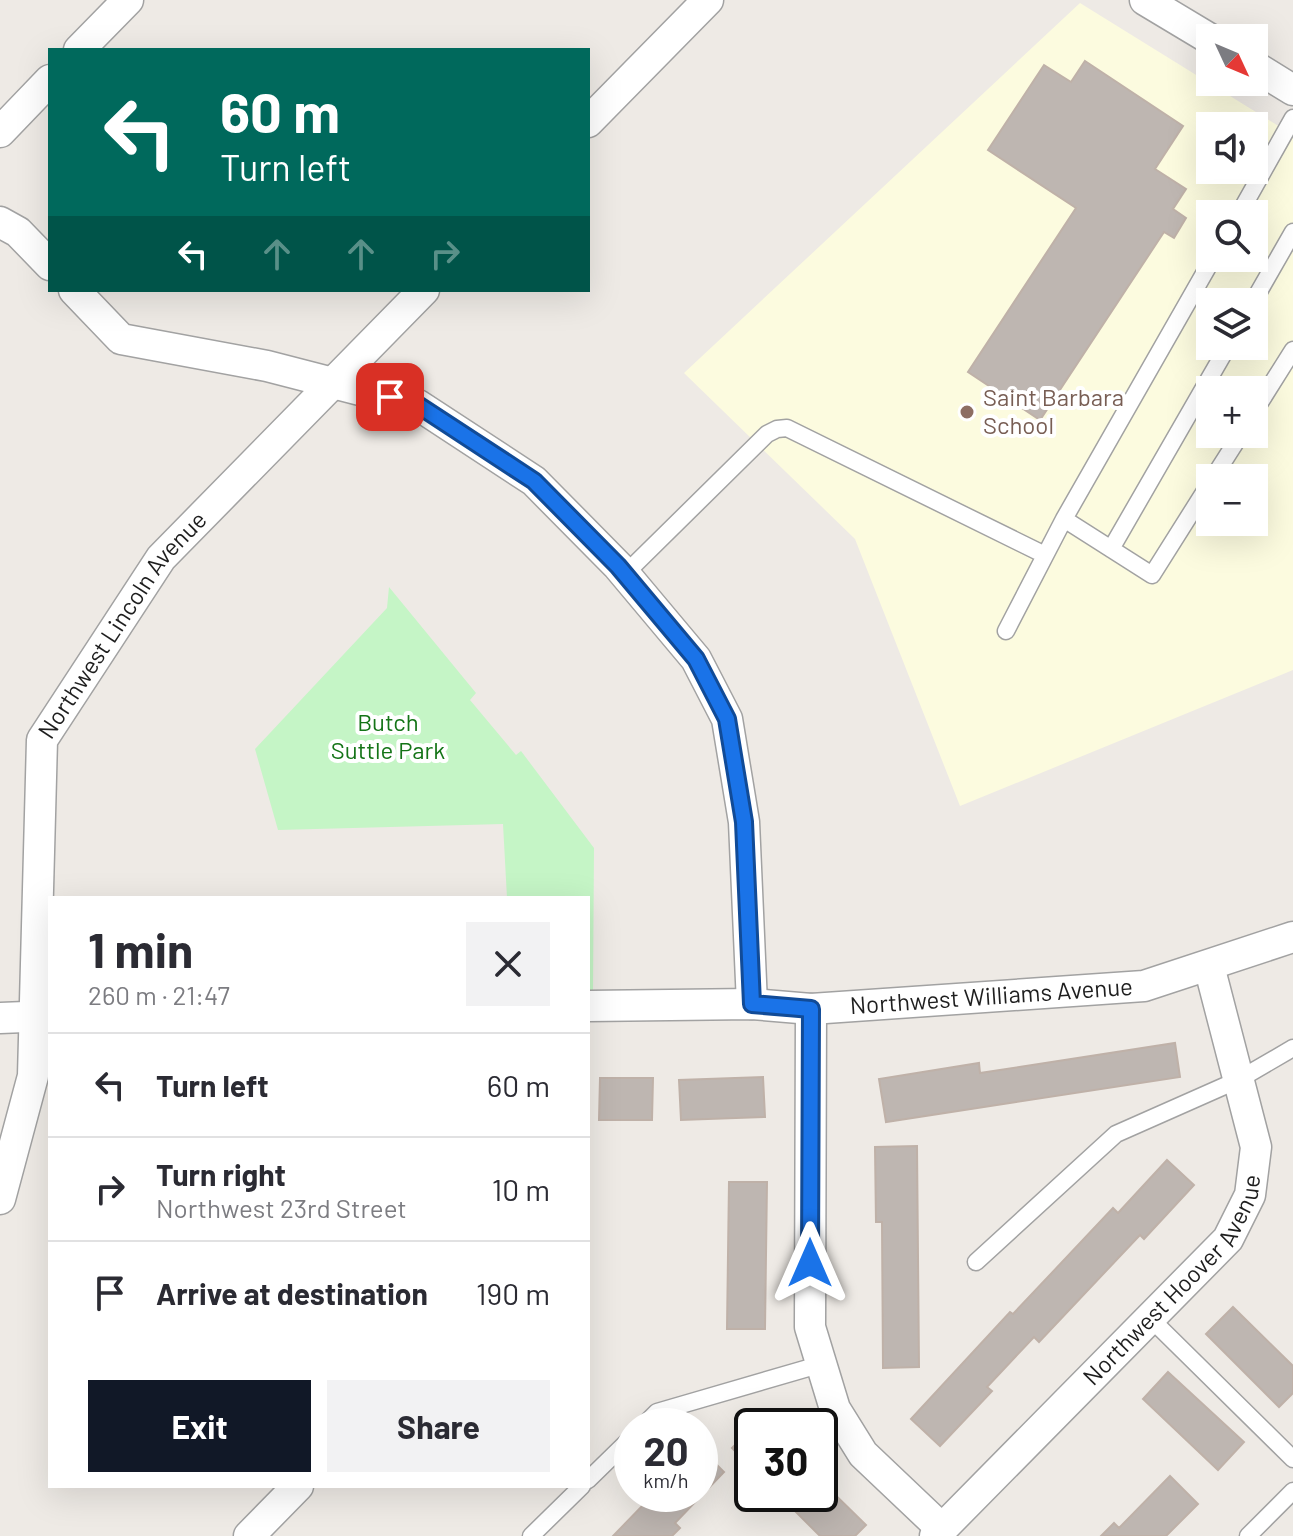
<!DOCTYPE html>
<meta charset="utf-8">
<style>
:root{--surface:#fff;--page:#f2f2f3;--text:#2b2b33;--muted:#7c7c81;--line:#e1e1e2;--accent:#111827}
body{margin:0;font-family:Barlow,sans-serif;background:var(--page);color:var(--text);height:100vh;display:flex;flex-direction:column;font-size:30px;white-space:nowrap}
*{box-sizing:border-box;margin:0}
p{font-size:26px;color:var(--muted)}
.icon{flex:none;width:44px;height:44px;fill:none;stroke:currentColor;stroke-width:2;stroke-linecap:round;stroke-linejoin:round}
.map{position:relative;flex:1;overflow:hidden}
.panel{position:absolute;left:48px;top:896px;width:542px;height:592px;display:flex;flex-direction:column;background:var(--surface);border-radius:0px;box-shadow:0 8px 32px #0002}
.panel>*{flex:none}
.hud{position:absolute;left:48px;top:48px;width:542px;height:244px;border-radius:0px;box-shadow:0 8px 32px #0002;background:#00695c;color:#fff;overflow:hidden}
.needle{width:52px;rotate:134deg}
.buttons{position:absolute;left:1196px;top:24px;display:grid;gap:16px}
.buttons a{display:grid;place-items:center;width:72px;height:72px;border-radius:0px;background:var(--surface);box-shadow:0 8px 32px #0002;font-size:40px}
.speed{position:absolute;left:614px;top:1408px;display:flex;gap:16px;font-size:40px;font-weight:700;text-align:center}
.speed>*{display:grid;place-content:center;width:104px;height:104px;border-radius:50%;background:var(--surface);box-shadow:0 8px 32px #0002;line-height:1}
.speed small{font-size:20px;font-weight:400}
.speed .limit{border:4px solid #111;border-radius:12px;background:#fff;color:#111}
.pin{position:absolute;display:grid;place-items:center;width:68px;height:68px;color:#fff;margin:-34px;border-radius:16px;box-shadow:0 4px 12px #0006}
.me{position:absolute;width:88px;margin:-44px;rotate:0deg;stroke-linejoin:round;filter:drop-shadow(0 0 6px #0008)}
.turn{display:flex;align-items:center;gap:28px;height:168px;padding:0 40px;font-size:36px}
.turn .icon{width:104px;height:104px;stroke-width:2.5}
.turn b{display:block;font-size:56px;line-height:68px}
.lanes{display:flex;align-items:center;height:76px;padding:0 40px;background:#0003;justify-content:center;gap:40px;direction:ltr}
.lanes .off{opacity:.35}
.round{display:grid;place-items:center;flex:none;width:84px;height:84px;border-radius:0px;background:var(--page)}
.head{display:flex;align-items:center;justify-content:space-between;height:136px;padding:0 40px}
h1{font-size:48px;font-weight:700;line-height:60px}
.cta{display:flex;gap:16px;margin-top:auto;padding:16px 40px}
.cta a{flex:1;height:92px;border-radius:0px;background:var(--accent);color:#fff;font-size:32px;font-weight:700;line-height:92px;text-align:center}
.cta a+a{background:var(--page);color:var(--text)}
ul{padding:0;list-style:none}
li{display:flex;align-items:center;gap:24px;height:104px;padding:0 40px;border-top:2px solid var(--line)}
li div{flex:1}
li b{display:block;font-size:30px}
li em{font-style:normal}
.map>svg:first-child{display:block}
.education{fill:#fcfbdf;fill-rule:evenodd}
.park{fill:#c5f5c6}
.building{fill:#beb6b1;stroke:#bfb1a8;stroke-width:2}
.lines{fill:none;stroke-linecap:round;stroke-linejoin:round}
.lane-casing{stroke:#a2a2a2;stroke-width:19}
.street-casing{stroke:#a2a2a2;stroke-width:33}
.lane{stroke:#fff;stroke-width:16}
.street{stroke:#fff;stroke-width:30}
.route-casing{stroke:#114b97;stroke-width:20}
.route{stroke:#1a73e8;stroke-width:14}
.education-dot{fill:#8d6e63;stroke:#fff;stroke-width:3}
.labels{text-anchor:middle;stroke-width:8;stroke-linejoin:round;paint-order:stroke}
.education-label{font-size:24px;fill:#785e54;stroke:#fff;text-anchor:start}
.street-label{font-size:24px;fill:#1e1e1e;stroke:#fff}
.park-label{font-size:24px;fill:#147417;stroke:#fff}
</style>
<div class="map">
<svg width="1293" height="1536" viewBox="0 0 1293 1536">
<rect width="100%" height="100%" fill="#eeeae5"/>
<path class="education" d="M1080,3L1293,135V670L960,806L855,539L684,373ZM1210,126H1254V170H1210ZM1210,214H1254V258H1210ZM1210,302H1254V346H1210ZM1210,390H1254V434H1210ZM1210,478H1254V522H1210Z"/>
<path class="park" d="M389,587L476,693L470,700L516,755L521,751L594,848L593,990H588V898H507L503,824L278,830L255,749L387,608Z"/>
<path class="building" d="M1085,61L1183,126L1155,169L1186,189L1173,209L1186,218L1174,238L1164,232L1040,420L968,372L1076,208L988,150L1044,65L1071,82Z
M1175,1043L1180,1077L886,1122L879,1079L979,1063L980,1073Z
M763,1077L765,1117L681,1120L679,1080Z
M600,1078H653L652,1120H599Z
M917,1146L919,1367L883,1368L882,1222H876L875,1147Z
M1167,1160L1194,1185L1144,1239L1140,1235L1039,1342L1034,1337L987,1387L992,1391L940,1446L911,1419L1010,1312L1013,1314L1113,1208L1118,1213Z
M729,1182H767L765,1329H727Z
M1233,1307L1293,1366V1393L1279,1407L1206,1334Z
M1168,1372L1244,1442L1218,1470L1143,1399Z
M752,1428V1468L732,1448Z
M700,1448L724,1472L675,1523L680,1528L672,1536H613L647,1501L645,1499L650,1494H700Z
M1170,1476L1198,1504L1166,1536H1101L1114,1523L1119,1528Z
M820,1480L866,1525L855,1536H820L778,1494H820Z"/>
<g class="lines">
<g class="lane-casing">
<path id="lane" d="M1239,214L1293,118
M1253,302L1293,232
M1254,412L1293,350
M1213,478L1241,434
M1210,483L1152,575L1064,519L1213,258
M1111,549L1228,346
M625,574L767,434L777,429L787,428L1045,555
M1006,631L1064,519
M976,1262L1116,1134L1238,1080L1293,1048
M1151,1319L1293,1459
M643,1426L657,1412L822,1364
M588,1480L632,1437
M531,1536L582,1486
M1248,1536L1293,1491"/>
</g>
<g class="street-casing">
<g id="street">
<path d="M1145,0L1210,39"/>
<path d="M79,50L128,0"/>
<path d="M1254,66L1293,90"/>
<path d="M588,122L708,0"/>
<path d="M0,132L50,80"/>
<path d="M0,222L18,232L50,265"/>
<path d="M74,290L121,339L267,366L418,405L534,481L618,566L696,659L727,719L744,822L752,1004"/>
<path id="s1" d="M588,1006L752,1004L811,1009L1144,986L1293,937"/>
<path d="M811,1009L810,1327L835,1409L863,1454L942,1529"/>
<path d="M0,1018L50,1016"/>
<path id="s2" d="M0,1199L33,1076L42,740L161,558L424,290"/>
<path d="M249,1536L298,1486"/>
<path id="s3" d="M935,1536L1228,1239L1250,1195L1256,1147L1209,966"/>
</g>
</g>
<use href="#lane" class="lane"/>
<use href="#street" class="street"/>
</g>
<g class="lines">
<g class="route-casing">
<path id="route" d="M390,397L418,405L534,481L618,566L696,659L727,719L744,822L752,1004L811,1009L810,1263"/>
</g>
<use href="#route" class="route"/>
</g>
<circle class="education-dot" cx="967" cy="412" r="8"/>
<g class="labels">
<g class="education-label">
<text x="983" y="406">Saint Barbara<tspan x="983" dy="28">School</tspan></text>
</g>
<g class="street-label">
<text dy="8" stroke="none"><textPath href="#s2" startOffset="604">Northwest Lincoln Avenue</textPath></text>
<text dy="8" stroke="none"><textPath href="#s1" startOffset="404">Northwest Williams Avenue</textPath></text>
<text dy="8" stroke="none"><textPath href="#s3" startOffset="352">Northwest Hoover Avenue</textPath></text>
</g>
<g class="park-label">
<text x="388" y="731">Butch<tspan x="388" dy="28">Suttle Park</tspan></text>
</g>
</g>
</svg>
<div class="buttons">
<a><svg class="needle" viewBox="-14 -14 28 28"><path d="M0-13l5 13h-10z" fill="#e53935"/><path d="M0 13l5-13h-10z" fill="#7c7c81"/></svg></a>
<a><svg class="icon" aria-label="sound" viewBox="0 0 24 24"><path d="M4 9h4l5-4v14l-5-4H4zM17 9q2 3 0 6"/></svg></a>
<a><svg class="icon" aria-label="search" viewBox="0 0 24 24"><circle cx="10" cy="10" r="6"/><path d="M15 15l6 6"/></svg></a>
<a><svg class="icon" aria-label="layers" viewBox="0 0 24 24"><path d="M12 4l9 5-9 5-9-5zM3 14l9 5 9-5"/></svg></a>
<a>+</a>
<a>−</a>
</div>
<div class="speed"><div>20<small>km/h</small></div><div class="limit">30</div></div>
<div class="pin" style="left:390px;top:397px;background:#d93025"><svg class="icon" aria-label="arrive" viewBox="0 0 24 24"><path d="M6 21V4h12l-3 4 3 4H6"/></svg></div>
<svg class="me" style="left:810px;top:1263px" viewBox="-20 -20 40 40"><path d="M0-17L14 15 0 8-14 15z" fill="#1a73e8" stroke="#fff" stroke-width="4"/></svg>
<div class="hud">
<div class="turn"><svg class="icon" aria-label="left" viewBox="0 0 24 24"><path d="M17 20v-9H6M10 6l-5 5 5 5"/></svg><div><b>60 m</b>Turn left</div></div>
<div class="lanes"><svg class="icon" aria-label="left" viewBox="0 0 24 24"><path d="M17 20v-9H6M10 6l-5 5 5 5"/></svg><svg class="icon off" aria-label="ahead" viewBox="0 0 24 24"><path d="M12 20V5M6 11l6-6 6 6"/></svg><svg class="icon off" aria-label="ahead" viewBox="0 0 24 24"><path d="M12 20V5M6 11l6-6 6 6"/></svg><svg class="icon off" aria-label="right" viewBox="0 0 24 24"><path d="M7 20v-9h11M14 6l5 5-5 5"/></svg></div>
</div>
<section class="panel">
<div class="head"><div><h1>1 min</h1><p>260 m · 21:47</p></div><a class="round"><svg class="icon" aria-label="close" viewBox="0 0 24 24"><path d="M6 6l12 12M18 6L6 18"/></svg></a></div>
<ul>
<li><svg class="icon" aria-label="left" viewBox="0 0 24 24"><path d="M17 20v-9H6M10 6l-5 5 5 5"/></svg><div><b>Turn left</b></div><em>60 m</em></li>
<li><svg class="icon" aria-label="right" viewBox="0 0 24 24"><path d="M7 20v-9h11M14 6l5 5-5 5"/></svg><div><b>Turn right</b><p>Northwest 23rd Street</p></div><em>10 m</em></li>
<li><svg class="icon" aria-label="arrive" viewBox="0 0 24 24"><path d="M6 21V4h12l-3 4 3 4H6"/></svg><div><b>Arrive at destination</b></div><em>190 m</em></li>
</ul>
<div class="cta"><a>Exit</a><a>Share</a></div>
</section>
</div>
